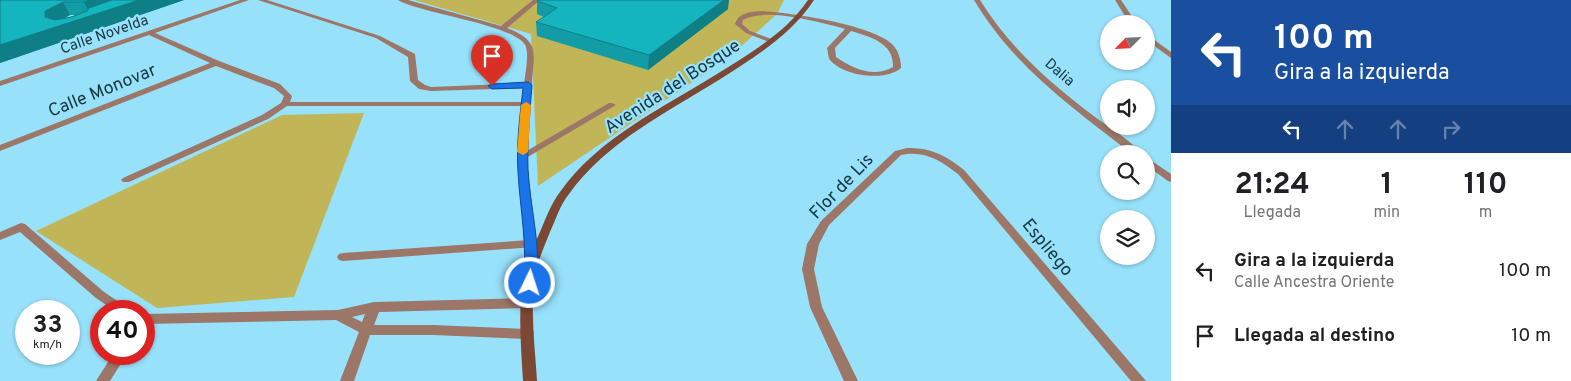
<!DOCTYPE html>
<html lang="es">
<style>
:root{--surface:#fff;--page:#f6f6f6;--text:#202124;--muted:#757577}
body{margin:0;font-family:Overpass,sans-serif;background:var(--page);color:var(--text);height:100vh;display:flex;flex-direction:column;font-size:19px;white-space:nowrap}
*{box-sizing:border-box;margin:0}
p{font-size:16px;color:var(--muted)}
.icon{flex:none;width:28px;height:28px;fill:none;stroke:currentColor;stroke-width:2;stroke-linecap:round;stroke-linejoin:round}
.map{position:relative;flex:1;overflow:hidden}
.details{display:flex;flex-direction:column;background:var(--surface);width:400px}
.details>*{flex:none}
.hud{background:#1a4fa0;color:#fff;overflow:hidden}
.needle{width:32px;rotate:246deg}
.buttons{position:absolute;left:1100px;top:15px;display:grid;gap:10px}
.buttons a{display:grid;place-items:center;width:55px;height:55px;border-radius:50%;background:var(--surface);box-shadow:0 1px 4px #0004;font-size:25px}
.speed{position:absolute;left:15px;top:300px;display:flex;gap:10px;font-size:25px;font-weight:700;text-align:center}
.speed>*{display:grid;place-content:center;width:65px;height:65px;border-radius:50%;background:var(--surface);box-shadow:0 1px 4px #0004;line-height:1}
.speed small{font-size:12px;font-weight:400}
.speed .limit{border:8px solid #d22;background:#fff;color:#111}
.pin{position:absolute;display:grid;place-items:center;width:42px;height:42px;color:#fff;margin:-51px -21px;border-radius:50% 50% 50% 0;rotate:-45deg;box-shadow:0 0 5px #0007}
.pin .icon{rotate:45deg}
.me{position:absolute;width:55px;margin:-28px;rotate:4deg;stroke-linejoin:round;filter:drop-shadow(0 0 4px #0008)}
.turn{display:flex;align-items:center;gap:18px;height:105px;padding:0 20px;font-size:22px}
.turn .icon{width:65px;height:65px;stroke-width:2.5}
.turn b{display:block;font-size:35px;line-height:42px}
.lanes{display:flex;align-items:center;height:48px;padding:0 20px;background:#0003;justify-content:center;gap:25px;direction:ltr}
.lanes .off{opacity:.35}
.eta{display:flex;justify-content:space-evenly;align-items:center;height:85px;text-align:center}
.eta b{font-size:30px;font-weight:700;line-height:35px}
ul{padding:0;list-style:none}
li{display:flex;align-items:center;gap:15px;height:65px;padding:0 20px}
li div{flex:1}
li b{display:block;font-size:19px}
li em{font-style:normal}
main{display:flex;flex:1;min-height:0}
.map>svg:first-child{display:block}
.green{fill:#c1b657}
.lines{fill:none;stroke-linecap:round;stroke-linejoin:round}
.lane{fill:#9c7667;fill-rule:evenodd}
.street{fill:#9c7667;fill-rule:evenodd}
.secondary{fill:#7d4833;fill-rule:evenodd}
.wall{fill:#129ca5;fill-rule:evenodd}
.shaded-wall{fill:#0f7f86}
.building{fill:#15b5c0;stroke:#0f7f86}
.route{fill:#1a73e8;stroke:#114b97}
.slow{fill:#f59e0b}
.labels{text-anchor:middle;stroke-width:4.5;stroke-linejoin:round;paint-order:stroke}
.far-street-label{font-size:15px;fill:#173640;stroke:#97e1fb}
.street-label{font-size:18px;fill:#173640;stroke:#97e1fb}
</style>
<main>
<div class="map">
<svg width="1171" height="381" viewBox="0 0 1171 381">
<rect width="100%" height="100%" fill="#97e1fb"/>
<path class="green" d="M414,0H784L777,14L728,58L538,186L531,34Z
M364,113L294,297L157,308L36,231L282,115Z"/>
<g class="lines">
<path class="lane" d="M398,0H408L501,26L533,0H540L507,28C542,41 533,54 532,85L528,87L524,85C525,73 529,58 526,47C519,25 418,13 398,0Z
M762,11C791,13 870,24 892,44C898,50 901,59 901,68C885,82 843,76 830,60C828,57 828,51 827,48L845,29L842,28C817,22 765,7 743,20L742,24L750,31L774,40L776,41L772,43L746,33L735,24C739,12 751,12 762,11ZM851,31C871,37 894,43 893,67C874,78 853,69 836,57L835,48Z
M609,103H612L616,105L526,158H520L518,156Z
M530,240L534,241L536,244L534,247L343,261L339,260L337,257L339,254L343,253Z"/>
<path class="street" d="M240,0H249L155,33L219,61L280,84L292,96L290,102H522L524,88L431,91L419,89L410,81L408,57L376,38L258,0H267L380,36L415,54L418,80L425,85L431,87L531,83L532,85L527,133L528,170L538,264L536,267H528L526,264C522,211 516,159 522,106H287L268,119L129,182H123L121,180L123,178L262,115L281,103L284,96L274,88L216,66L0,151V145L210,63L149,35L0,86V81Z
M974,0H980C1009,47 1048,81 1091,114C1108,127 1128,138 1142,154H1132C1072,107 1014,67 974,0Z
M1115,0H1121L1137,24H1130Z
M1146,34L1171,52V58L1146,40Z
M907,148C930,147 947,156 964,170L1146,381H1131L958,174C940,160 924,150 901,155L829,225L819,244L814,269L822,307L858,381H844L810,307L802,269L807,244L821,221L895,151Z
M1146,157L1171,174V182L1168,181L1146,165Z
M21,223L25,224L104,292L128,308L130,311H115L96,298L20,232L0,240V232Z
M528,298L532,300L534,303L532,306L528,308L379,312L374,325H433L528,329L533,330L534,334L533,338L528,339L433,335H370L354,381H340L359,332L336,320L144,324V314L338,310L374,302ZM365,314L362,322L352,317Z
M113,354H127L110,381H96Z"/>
<path class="secondary" d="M808,0H814C791,35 756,56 722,78C668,112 607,141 569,194C560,205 556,219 550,232C544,247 537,262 535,279C530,312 535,347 537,381H523C521,347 518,312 523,279C526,262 533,247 540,232C546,218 551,204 560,192C599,137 663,108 717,74C750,53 786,33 808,0Z"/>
</g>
<path class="wall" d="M0,0H184L0,63ZM70,15H76L65,18Z
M537,1L728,9L648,70L537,36L536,22L544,17L537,14Z"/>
<path class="shaded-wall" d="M90,0H184L0,63V45L45,17V11L63,2L70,15L52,25L91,15L84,2Z
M724,0H729L728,9L648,70L649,55Z"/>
<path class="building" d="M0,0H90L84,2H63L45,11V17L55,20L72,17L87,11L89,8L112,0H139L0,45Z
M538,0H724L649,55L536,22L557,8L537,1Z"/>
<path class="route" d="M528,82L532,85C530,113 527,141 528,169C530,207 541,245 537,283L530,288L523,283C528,247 520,209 518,172C516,144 520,116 523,88L492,89L488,86L492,84Z"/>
<path class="slow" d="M526,102L531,105L528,152L523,155L517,152L521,105Z"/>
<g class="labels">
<g class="far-street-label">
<text transform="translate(104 34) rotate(-19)" y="5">Calle Novelda</text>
<text transform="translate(1060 72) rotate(41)" y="5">Dalia</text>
</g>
<g class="street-label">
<text transform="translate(672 86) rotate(-33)" y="6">Avenida del Bosque</text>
<text transform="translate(102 90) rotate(-22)" y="6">Calle Monovar</text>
<text transform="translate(841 186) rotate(-46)" y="6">Flor de Lis</text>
<text transform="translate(1048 247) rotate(50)" y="6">Espliego</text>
</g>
</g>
</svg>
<div class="buttons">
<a><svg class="needle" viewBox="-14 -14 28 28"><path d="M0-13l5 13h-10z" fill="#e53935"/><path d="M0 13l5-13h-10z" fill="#757577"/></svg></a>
<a><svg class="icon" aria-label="sound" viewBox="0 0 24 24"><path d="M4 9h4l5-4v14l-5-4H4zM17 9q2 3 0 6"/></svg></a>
<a><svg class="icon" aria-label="search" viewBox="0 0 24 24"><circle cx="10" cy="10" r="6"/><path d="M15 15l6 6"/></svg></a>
<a><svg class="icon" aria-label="layers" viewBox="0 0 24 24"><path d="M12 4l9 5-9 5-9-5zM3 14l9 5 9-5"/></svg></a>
</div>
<div class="speed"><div>33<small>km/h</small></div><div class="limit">40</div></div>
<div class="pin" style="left:492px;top:86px;background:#d93025"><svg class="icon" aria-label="arrive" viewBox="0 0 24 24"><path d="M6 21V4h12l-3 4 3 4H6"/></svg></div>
<svg class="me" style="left:530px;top:283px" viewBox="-20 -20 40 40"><circle r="17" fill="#1a73e8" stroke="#fff" stroke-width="3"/><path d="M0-11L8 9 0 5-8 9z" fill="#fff"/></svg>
</div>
<section class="details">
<div class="hud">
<div class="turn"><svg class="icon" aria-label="left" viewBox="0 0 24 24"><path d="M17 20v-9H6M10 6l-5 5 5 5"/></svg><div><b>100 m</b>Gira a la izquierda</div></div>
<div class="lanes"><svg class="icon" aria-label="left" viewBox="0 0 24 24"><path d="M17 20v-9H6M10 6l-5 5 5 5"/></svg><svg class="icon off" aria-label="ahead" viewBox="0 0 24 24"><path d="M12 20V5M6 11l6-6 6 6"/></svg><svg class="icon off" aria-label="ahead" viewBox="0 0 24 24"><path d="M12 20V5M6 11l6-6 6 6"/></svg><svg class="icon off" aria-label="right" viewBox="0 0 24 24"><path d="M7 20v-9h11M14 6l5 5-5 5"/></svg></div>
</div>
<div class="eta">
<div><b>21:24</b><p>Llegada</p></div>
<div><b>1</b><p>min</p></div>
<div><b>110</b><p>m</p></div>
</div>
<ul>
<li><svg class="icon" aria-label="left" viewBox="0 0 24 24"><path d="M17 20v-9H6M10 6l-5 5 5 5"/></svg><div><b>Gira a la izquierda</b><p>Calle Ancestra Oriente</p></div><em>100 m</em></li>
<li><svg class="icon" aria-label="arrive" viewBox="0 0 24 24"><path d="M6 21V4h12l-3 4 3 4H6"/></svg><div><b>Llegada al destino</b></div><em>10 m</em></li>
</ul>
</section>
</main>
